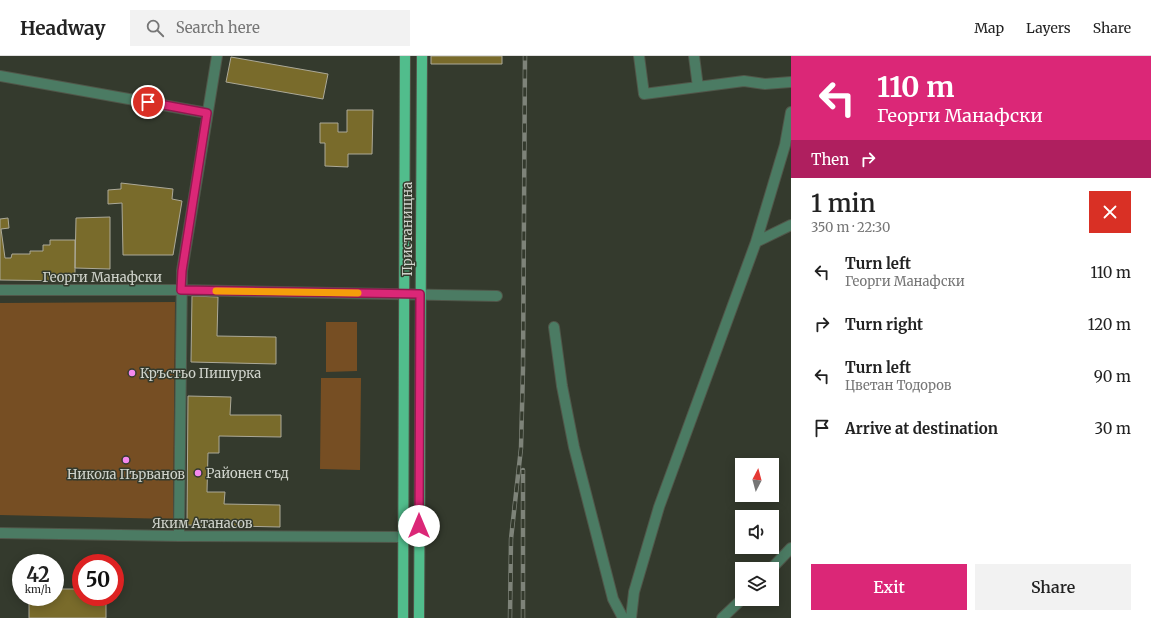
<!DOCTYPE html>
<meta charset="utf-8">
<style>
:root{--surface:#fff;--page:#f2f2f2;--text:#222;--muted:#767676;--line:#e0e0e0;--accent:#db2777}
body{margin:0;font-family:Merriweather,serif;background:var(--page);color:var(--text);height:100vh;display:flex;flex-direction:column;font-size:15px;white-space:nowrap}
*{box-sizing:border-box;margin:0}
p{font-size:13px;color:var(--muted)}
.icon{flex:none;width:22px;height:22px;fill:none;stroke:currentColor;stroke-width:2;stroke-linecap:round;stroke-linejoin:round}
.map{position:relative;flex:1;overflow:hidden}
.side{display:flex;flex-direction:column;background:var(--surface);width:360px}
.side>*{flex:none}
.top-card{background:#db2777;color:#fff;overflow:hidden}
.needle{width:26px;rotate:6deg}
.controls{position:absolute;left:735px;top:402px;display:grid;gap:8px}
.controls a{display:grid;place-items:center;width:44px;height:44px;border-radius:0px;background:var(--surface);box-shadow:0 2px 10px #0003;font-size:20px}
.speed{position:absolute;left:12px;top:498px;display:flex;gap:8px;font-size:20px;font-weight:700;text-align:center}
.speed>*{display:grid;place-content:center;width:52px;height:52px;border-radius:50%;background:var(--surface);box-shadow:0 2px 10px #0003;line-height:1}
.speed small{font-size:10px;font-weight:400}
.speed .limit{border:6px solid #d22;background:#fff;color:#111}
.pin{position:absolute;display:grid;place-items:center;width:34px;height:34px;color:#fff;margin:-17px;border:2px solid #fff;border-radius:50%;box-shadow:0 1px 4px #0007}
.me{position:absolute;width:44px;margin:-22px;rotate:0deg;stroke-linejoin:round;filter:drop-shadow(0 0 3px #0008)}
.turn{display:flex;align-items:center;gap:14px;height:84px;padding:0 20px;font-size:18px}
.turn .icon{width:52px;height:52px;stroke-width:2.5}
.turn b{display:block;font-size:28px;line-height:34px}
.then{display:flex;align-items:center;height:38px;padding:0 20px;background:#0003;gap:8px;font-size:15px}
.round{display:grid;place-items:center;flex:none;width:42px;height:42px;border-radius:0px;background:var(--page)}
.overview{display:flex;align-items:center;justify-content:space-between;height:68px;padding:0 20px}
h1{font-size:24px;font-weight:600;line-height:30px}
.primary-button{display:flex;gap:8px;margin-top:auto;padding:8px 20px}
.primary-button a{flex:1;height:46px;border-radius:0px;background:var(--accent);color:#fff;font-size:16px;font-weight:600;line-height:46px;text-align:center}
.primary-button a+a{background:var(--page);color:var(--text)}
ul{padding:0;list-style:none}
li{display:flex;align-items:center;gap:12px;height:52px;padding:0 20px}
li div{flex:1}
li b{display:block;font-size:15px}
li em{font-style:normal}
header{display:flex;align-items:center;gap:24px;box-sizing:border-box;height:56px;padding:0 20px;background:var(--surface);border-bottom:1px solid var(--line)}
header strong{font-size:19px}
nav{display:flex;gap:22px;margin-inline-start:auto;font-size:14px}
.search{width:280px;height:36px;background:var(--page);display:flex;align-items:center;gap:10px;box-sizing:border-box;padding:0 14px;border-radius:0px;color:var(--muted);font-size:15px}
main{display:flex;flex:1;min-height:0}
.map>svg:first-child{display:block}
.green{fill:#764e23}
.building{fill:#796b2b;stroke:#aca998}
.lines{fill:none;stroke-linecap:round;stroke-linejoin:round}
.minor-casing{stroke:#505649;stroke-width:12}
.major-casing{stroke:#505649;stroke-width:12}
.minor{stroke:#4b7b63;stroke-width:10}
.major{stroke:#51bd8c;stroke-width:10}
.rail-casing{stroke:#7e8379;stroke-width:4.5}
.rail{stroke:#343a2d;stroke-width:3;stroke-dasharray:9;stroke-linecap:butt}
.route-casing{stroke:#8e194d;stroke-width:10}
.route{stroke:#db2777;stroke-width:7}
.slow{stroke:#f59e0b;stroke-width:7}
.poi-dot{fill:#f589ef;stroke:#343a2d;stroke-width:1.5}
.labels{text-anchor:middle;stroke-width:3;stroke-linejoin:round;paint-order:stroke}
.street-label{font-size:13px;fill:#cfd3cb;stroke:#343a2d}
.poi-label{font-size:13px;fill:#cfd3cb;stroke:#343a2d;text-anchor:start}
</style>
<header>
<strong>Headway</strong>
<div class="search"><svg class="icon" aria-label="search" viewBox="0 0 24 24"><circle cx="10" cy="10" r="6"/><path d="M15 15l6 6"/></svg>Search here</div>
<nav><a>Map</a><a>Layers</a><a>Share</a></nav>
</header>
<main>
<div class="map">
<svg width="791" height="562" viewBox="0 0 791 562">
<rect width="100%" height="100%" fill="#343a2d"/>
<path class="green" d="M175,246L173,463L0,459V247Z
M326,266H357V315L326,316Z
M321,322H361L360,414L320,413Z"/>
<path class="building" d="M431,0H502V8H431Z
M231,1L328,18L323,43L226,26Z
M347,54H373L372,98H348V111L325,110V87H320V67H338V76H347Z
M121,127L173,133L172,143L182,145L173,199H123L122,147L108,148V134L121,133Z
M110,161V213L75,212L76,162Z
M8,162L9,172L1,173L5,202H11L12,198H30V195H43V189H50V184H75V225L0,224V163Z
M192,240L218,241L217,280L276,281V308L191,306Z
M188,340L231,341L230,359H281V381L219,380V397H208L207,436H225L224,448L280,449V471L187,469Z
M55,533H81V541H106V562H29V541H55Z"/>
<g class="lines">
<g class="minor-casing">
<path id="minor" d="M639,0L644,38L744,25L765,28L791,26
M694,0L698,31
M0,20L207,57
M756,186L791,169
M0,234H181L497,240
M554,271L562,330L574,391L613,543L623,562
M0,477L179,480L403,481
M179,480L182,215L217,0
M771,513L791,492
M631,562L634,536L659,451L756,186L785,89L791,56
M722,562L742,543"/>
</g>
<g class="major-casing">
<path id="major" d="M403,562L405,0
M419,562L422,0"/>
</g>
<use href="#minor" class="minor"/>
<use href="#major" class="major"/>
<g class="rail-casing">
<path id="rail" d="M510,562L511,483L521,392L523,313L525,0
M523,562V414"/>
</g>
<use href="#rail" class="rail"/>
</g>
<g class="lines">
<g class="route-casing">
<path id="route" d="M148,46L207,57L182,215L181,234L420,238L419,470"/>
</g>
<use href="#route" class="route"/>
<path class="slow" d="M216,235L358,237"/>
</g>
<g class="poi-dot">
<circle cx="132" cy="317" r="4"/>
<circle cx="126" cy="404" r="4"/>
<circle cx="198" cy="417" r="4"/>
</g>
<g class="labels">
<g class="street-label">
<text transform="translate(407 173) rotate(-90)" y="5">Пристанищна</text>
<text x="102" y="226">Георги Манафски</text>
<text x="202" y="472">Яким Атанасов</text>
</g>
<g class="poi-label">
<text x="140" y="322">Кръстьо Пишурка</text>
<text x="206" y="422">Районен съд</text>
<text x="126" y="423" text-anchor="middle">Никола Първанов</text>
</g>
</g>
</svg>
<div class="controls">
<a><svg class="needle" viewBox="-14 -14 28 28"><path d="M0-13l5 13h-10z" fill="#e53935"/><path d="M0 13l5-13h-10z" fill="#767676"/></svg></a>
<a><svg class="icon" aria-label="sound" viewBox="0 0 24 24"><path d="M4 9h4l5-4v14l-5-4H4zM17 9q2 3 0 6"/></svg></a>
<a><svg class="icon" aria-label="layers" viewBox="0 0 24 24"><path d="M12 4l9 5-9 5-9-5zM3 14l9 5 9-5"/></svg></a>
</div>
<div class="speed"><div>42<small>km/h</small></div><div class="limit">50</div></div>
<div class="pin" style="left:148px;top:46px;background:#d93025"><svg class="icon" aria-label="arrive" viewBox="0 0 24 24"><path d="M6 21V4h12l-3 4 3 4H6"/></svg></div>
<svg class="me" style="left:419px;top:470px" viewBox="-20 -20 40 40"><circle r="19" fill="#fff"/><path d="M0-13L10 11 0 6-10 11z" fill="#db2777"/></svg>
</div>
<section class="side">
<div class="top-card">
<div class="turn"><svg class="icon" aria-label="left" viewBox="0 0 24 24"><path d="M17 20v-9H6M10 6l-5 5 5 5"/></svg><div><b>110 m</b>Георги Манафски</div></div>
<div class="then">Then<svg class="icon" aria-label="right" viewBox="0 0 24 24"><path d="M7 20v-9h11M14 6l5 5-5 5"/></svg></div>
</div>
<div class="overview"><div><h1>1 min</h1><p>350 m · 22:30</p></div><a class="round" style="background:#d93025;color:#fff"><svg class="icon" aria-label="close" viewBox="0 0 24 24"><path d="M6 6l12 12M18 6L6 18"/></svg></a></div>
<ul>
<li><svg class="icon" aria-label="left" viewBox="0 0 24 24"><path d="M17 20v-9H6M10 6l-5 5 5 5"/></svg><div><b>Turn left</b><p>Георги Манафски</p></div><em>110 m</em></li>
<li><svg class="icon" aria-label="right" viewBox="0 0 24 24"><path d="M7 20v-9h11M14 6l5 5-5 5"/></svg><div><b>Turn right</b></div><em>120 m</em></li>
<li><svg class="icon" aria-label="left" viewBox="0 0 24 24"><path d="M17 20v-9H6M10 6l-5 5 5 5"/></svg><div><b>Turn left</b><p>Цветан Тодоров</p></div><em>90 m</em></li>
<li><svg class="icon" aria-label="arrive" viewBox="0 0 24 24"><path d="M6 21V4h12l-3 4 3 4H6"/></svg><div><b>Arrive at destination</b></div><em>30 m</em></li>
</ul>
<div class="primary-button"><a>Exit</a><a>Share</a></div>
</section>
</main>
